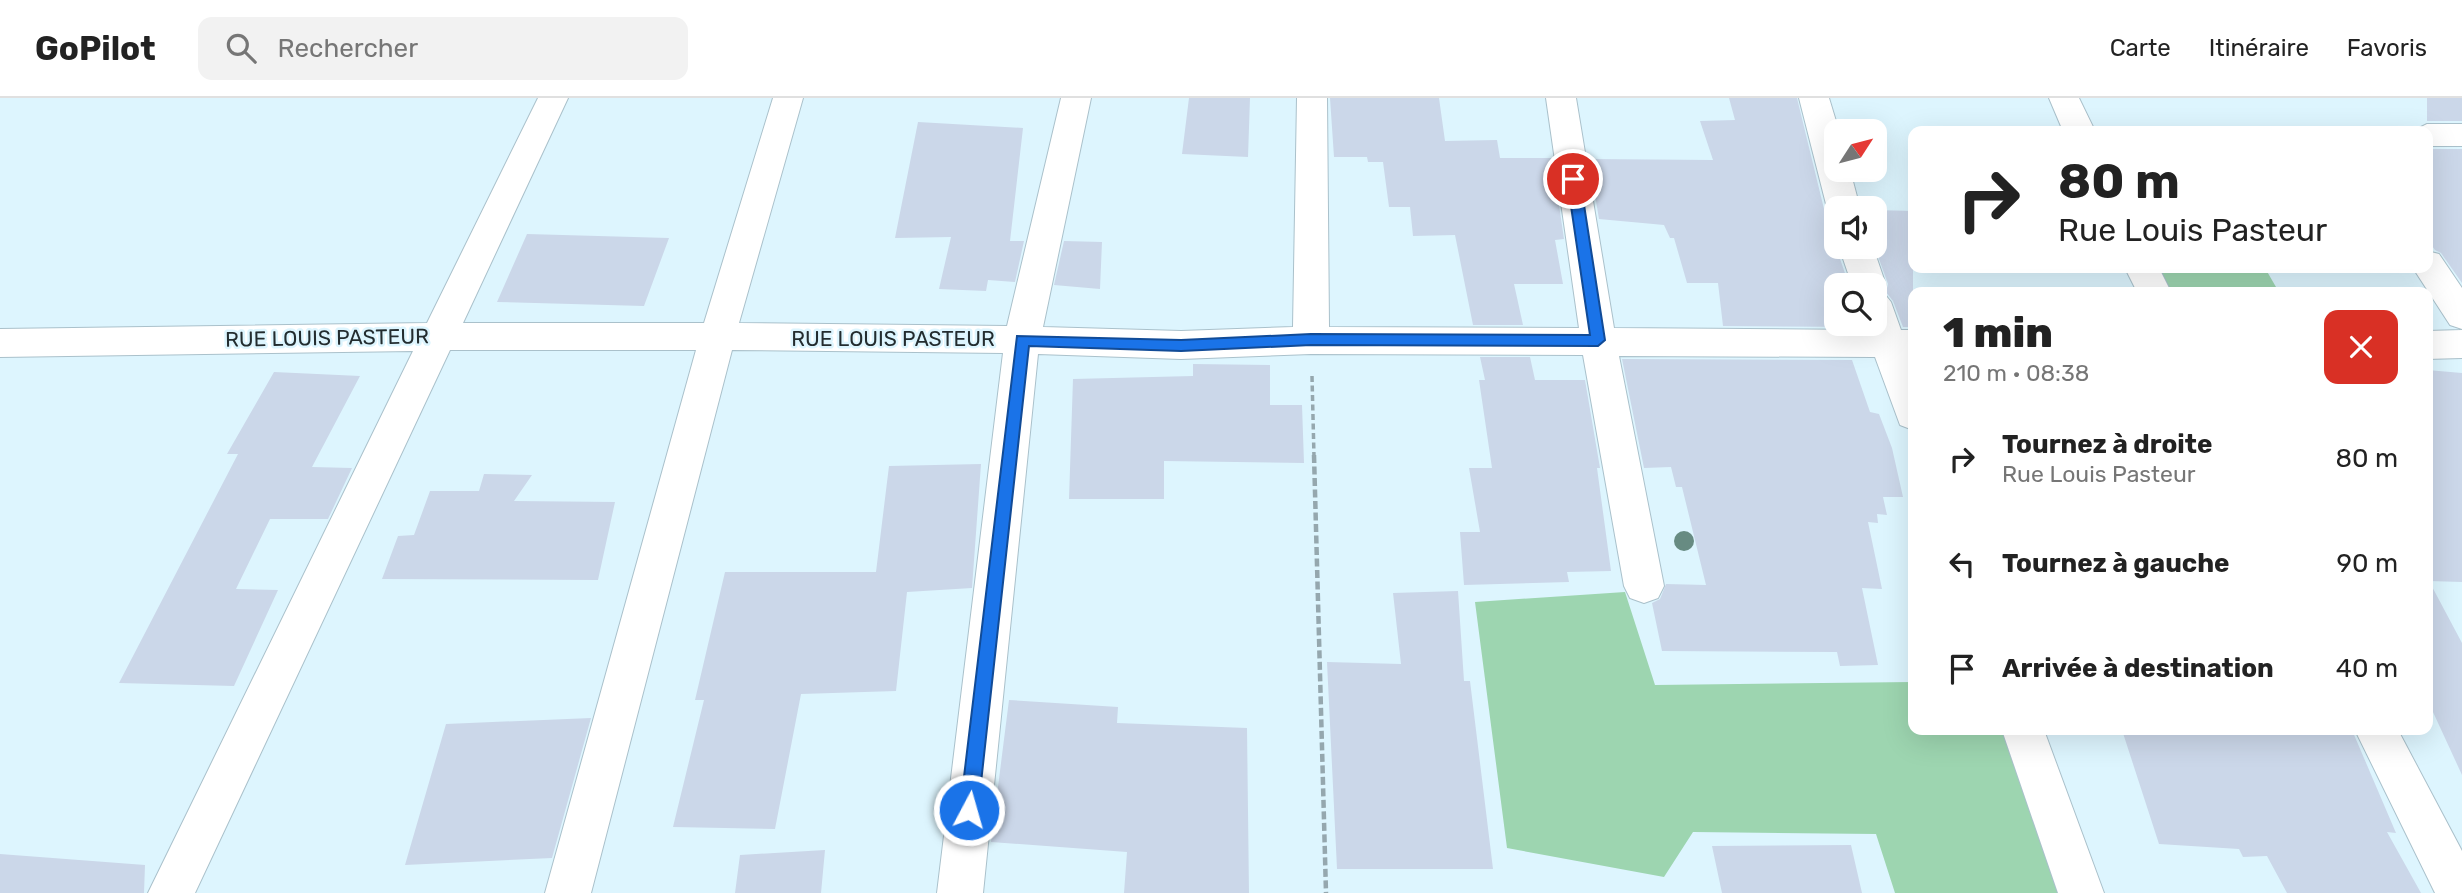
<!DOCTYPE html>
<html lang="fr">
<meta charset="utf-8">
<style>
:root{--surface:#fff;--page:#f2f2f2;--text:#222;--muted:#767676;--line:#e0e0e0}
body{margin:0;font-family:Rubik,sans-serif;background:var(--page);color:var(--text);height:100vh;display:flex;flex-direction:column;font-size:26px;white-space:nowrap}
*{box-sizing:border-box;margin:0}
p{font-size:23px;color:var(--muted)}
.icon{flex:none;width:38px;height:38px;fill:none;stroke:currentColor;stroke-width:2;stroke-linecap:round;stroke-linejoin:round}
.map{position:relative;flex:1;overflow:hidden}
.details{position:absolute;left:1908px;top:189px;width:525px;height:448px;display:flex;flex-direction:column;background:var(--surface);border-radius:14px;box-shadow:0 7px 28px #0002}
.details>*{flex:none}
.hud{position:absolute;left:1908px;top:28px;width:525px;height:147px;border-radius:14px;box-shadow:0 7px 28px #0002;background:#fff;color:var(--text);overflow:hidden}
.needle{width:46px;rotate:54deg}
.tools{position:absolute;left:1824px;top:21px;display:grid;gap:14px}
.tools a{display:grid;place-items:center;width:63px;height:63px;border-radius:14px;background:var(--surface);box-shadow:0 7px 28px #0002;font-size:35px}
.pin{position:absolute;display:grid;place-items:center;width:60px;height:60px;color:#fff;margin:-30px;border:4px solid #fff;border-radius:50%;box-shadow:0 2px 7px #0007}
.me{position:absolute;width:77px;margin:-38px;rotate:6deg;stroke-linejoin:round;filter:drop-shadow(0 0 5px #0008)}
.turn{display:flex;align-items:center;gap:24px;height:147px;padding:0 35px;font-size:32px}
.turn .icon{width:91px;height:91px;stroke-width:2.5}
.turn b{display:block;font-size:49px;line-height:60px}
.round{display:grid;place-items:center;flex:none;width:74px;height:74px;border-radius:14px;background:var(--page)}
.headline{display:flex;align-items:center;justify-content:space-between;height:119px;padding:0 35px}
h1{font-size:42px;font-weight:800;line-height:52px}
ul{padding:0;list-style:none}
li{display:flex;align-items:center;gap:21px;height:105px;padding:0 35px}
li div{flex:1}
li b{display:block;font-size:26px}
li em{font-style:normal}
header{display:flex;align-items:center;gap:42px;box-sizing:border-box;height:98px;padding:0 35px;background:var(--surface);border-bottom:2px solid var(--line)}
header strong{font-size:33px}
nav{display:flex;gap:38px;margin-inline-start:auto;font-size:24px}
.search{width:490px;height:63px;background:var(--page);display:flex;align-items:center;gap:18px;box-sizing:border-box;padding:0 24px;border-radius:14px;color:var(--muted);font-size:26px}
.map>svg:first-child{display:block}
.green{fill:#9dd5b0}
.building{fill:#cbd7e9}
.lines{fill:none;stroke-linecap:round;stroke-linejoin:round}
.minor-casing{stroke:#aac1cb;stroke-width:2}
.path-far1{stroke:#95a7ae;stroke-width:3.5;stroke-dasharray:6 3.5;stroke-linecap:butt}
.path{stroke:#95a7ae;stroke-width:4.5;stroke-dasharray:8 3.5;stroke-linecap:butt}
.minor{fill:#fff;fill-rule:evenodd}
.tree{fill:#678b82}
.route{fill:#1a73e8;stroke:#114b97;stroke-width:2}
.labels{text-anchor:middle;stroke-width:5;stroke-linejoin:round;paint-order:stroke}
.street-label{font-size:21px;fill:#232c2f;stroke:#ddf5fe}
</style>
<header>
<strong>GoPilot</strong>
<div class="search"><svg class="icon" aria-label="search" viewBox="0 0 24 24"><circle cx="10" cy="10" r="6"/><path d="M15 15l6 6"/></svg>Rechercher</div>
<nav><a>Carte</a><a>Itinéraire</a><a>Favoris</a></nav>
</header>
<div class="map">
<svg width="2462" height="795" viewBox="0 0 2462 795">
<rect width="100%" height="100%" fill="#ddf5fe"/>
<path class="green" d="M2153,170H2265L2276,189L2266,194H2164Z
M1625,494L1655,587L1913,584V632H2003L2060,795H1895L1876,736L1693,734L1664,779L1507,750L1475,504Z"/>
<path class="building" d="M1189,0H1250L1248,59L1182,56Z
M1330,0H1439L1445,43L1497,42L1500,60H1552L1564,141L1555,142L1563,186H1514L1523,227H1473L1455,137L1413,138L1410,109H1389L1383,64H1368L1367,59H1334Z
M1729,0H1797L1824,111L1836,122V149L1849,187H1836V226H1862V229L1723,228L1718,185H1687L1674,140H1670L1664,127L1599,121L1589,61L1713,62L1700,23L1735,22Z
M2427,0H2462V23H2427Z
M918,24L1023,30L1010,143H1024L1015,184L988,182L986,193L939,191L951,139L895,140Z
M2427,51H2462V185L2441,155L2435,152L2427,141Z
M1874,112L1913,113V229H1903L1893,203L1886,194L1888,186L1874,147Z
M527,136L669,140L644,208L497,204Z
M1064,143L1102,144L1100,191L1054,187Z
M1480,259H1530L1535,282H1585L1600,370H1597L1611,473L1567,474L1569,484L1464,487L1460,434H1480L1469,370H1492L1479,282H1485Z
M1622,261L1852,262L1870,314L1879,316L1892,350L1903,399H1883L1887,417L1877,416L1878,425L1868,424L1882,491L1862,490L1878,567L1840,568L1837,554L1662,553L1652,505L1660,501L1666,486L1706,487L1682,389H1676L1671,369L1644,370Z
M1193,266L1270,267V307H1302L1304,365L1164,363V401H1069L1073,281L1193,278Z
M2427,272L2462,275V484L2429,483L2462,545V677L2427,601Z
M274,274L360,278L312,369L352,370L328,421H270L236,491L278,492L234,588L119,585L238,356H227Z
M981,366L972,490L907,494L896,593L801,596L775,731L673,729L704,602H695L725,474H876L889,368Z
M484,376L532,377L514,403L615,404L598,482L382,481L398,438L414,437L430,393H479Z
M1458,493L1464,583H1470L1493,771H1337L1327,564L1401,566L1393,495Z
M1009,602L1118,609L1117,625L1247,630L1249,795H1124L1127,754L991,744Z
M591,620L552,760L405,767L446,626Z
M2122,632H2352L2396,735L2387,734L2421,795H2287L2267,758L2243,759L2239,751L2159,746Z
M1851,747L1862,795H1722L1712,748Z
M825,752L821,795H735L740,757Z
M0,756L145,767L144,795H0Z"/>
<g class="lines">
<g class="minor-casing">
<path id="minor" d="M538,0H568L463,225H704L773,0H803L739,225L1007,228L1061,0H1091L1043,229L1181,233L1293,229L1297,0H1327L1329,229L1579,230L1546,0H1576L1614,230L1866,232L1864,226H1874V187H1852L1839,149H1873L1886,187L1883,194L1891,204L1901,232H1913V332L1900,327L1875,259L1619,258L1664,488L1658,500L1644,505L1630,500L1624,488L1583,257L1311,256L1181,261L1038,256L983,795H937L1003,255L732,252L591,795H545L696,252H450L195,795H148L413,253L0,259V231L427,225Z
M1799,0H1829L1839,33H1836V72H1850L1860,110H1836V119L1827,110Z
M2049,0H2079L2095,33H2063Z
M2427,26H2462V48H2427V33H2413Z
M2427,153L2439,156L2462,190V231L2450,227L2413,170H2427Z
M2125,170H2159L2171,194H2137Z
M2462,232V260L2427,261V233Z
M2002,632H2044L2104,795H2058Z
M2355,632H2398L2462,753V795H2435Z"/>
</g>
<path class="path-far1" d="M1312,278L1314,359"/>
<path class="path" d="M1314,357L1326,795"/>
<use href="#minor" class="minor"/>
</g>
<circle class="tree" cx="1684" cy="443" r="10"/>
<path class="route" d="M1573,76L1580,81L1605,242L1598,248L1311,247L1181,253L1029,248L978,712L976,718L969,721L963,718L960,712L1017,238L1181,242L1311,236L1590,237L1567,81Z"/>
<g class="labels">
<g class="street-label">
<text transform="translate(327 240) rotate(-1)" y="7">RUE LOUIS PASTEUR</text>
<text x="893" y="248">RUE LOUIS PASTEUR</text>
</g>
</g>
</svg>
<div class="tools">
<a><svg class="needle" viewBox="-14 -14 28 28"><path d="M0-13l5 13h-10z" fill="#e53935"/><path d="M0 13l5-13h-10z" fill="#767676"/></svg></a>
<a><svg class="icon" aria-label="sound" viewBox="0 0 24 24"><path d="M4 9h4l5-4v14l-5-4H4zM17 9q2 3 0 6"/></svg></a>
<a><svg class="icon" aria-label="search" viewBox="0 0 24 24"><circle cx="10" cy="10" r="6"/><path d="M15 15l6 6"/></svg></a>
</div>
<div class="pin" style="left:1573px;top:81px;background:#d93025"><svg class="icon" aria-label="arrive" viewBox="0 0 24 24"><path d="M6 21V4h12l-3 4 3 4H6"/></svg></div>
<svg class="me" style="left:969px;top:712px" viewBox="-20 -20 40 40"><circle r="17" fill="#1a73e8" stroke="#fff" stroke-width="3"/><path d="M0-11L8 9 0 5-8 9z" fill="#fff"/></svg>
<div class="hud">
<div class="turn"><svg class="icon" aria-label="right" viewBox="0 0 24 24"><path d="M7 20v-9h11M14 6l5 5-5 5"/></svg><div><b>80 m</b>Rue Louis Pasteur</div></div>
</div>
<section class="details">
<div class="headline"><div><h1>1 min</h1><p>210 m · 08:38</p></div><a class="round" style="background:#d93025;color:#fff"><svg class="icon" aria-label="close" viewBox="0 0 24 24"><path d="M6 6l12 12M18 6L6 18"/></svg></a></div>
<ul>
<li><svg class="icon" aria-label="right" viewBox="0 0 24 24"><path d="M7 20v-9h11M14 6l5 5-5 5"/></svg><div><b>Tournez à droite</b><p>Rue Louis Pasteur</p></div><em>80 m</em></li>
<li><svg class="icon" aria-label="left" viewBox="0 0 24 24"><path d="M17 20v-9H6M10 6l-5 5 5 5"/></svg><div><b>Tournez à gauche</b></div><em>90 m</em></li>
<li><svg class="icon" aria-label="arrive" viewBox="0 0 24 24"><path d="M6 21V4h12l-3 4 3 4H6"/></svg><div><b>Arrivée à destination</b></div><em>40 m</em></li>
</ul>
</section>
</div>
